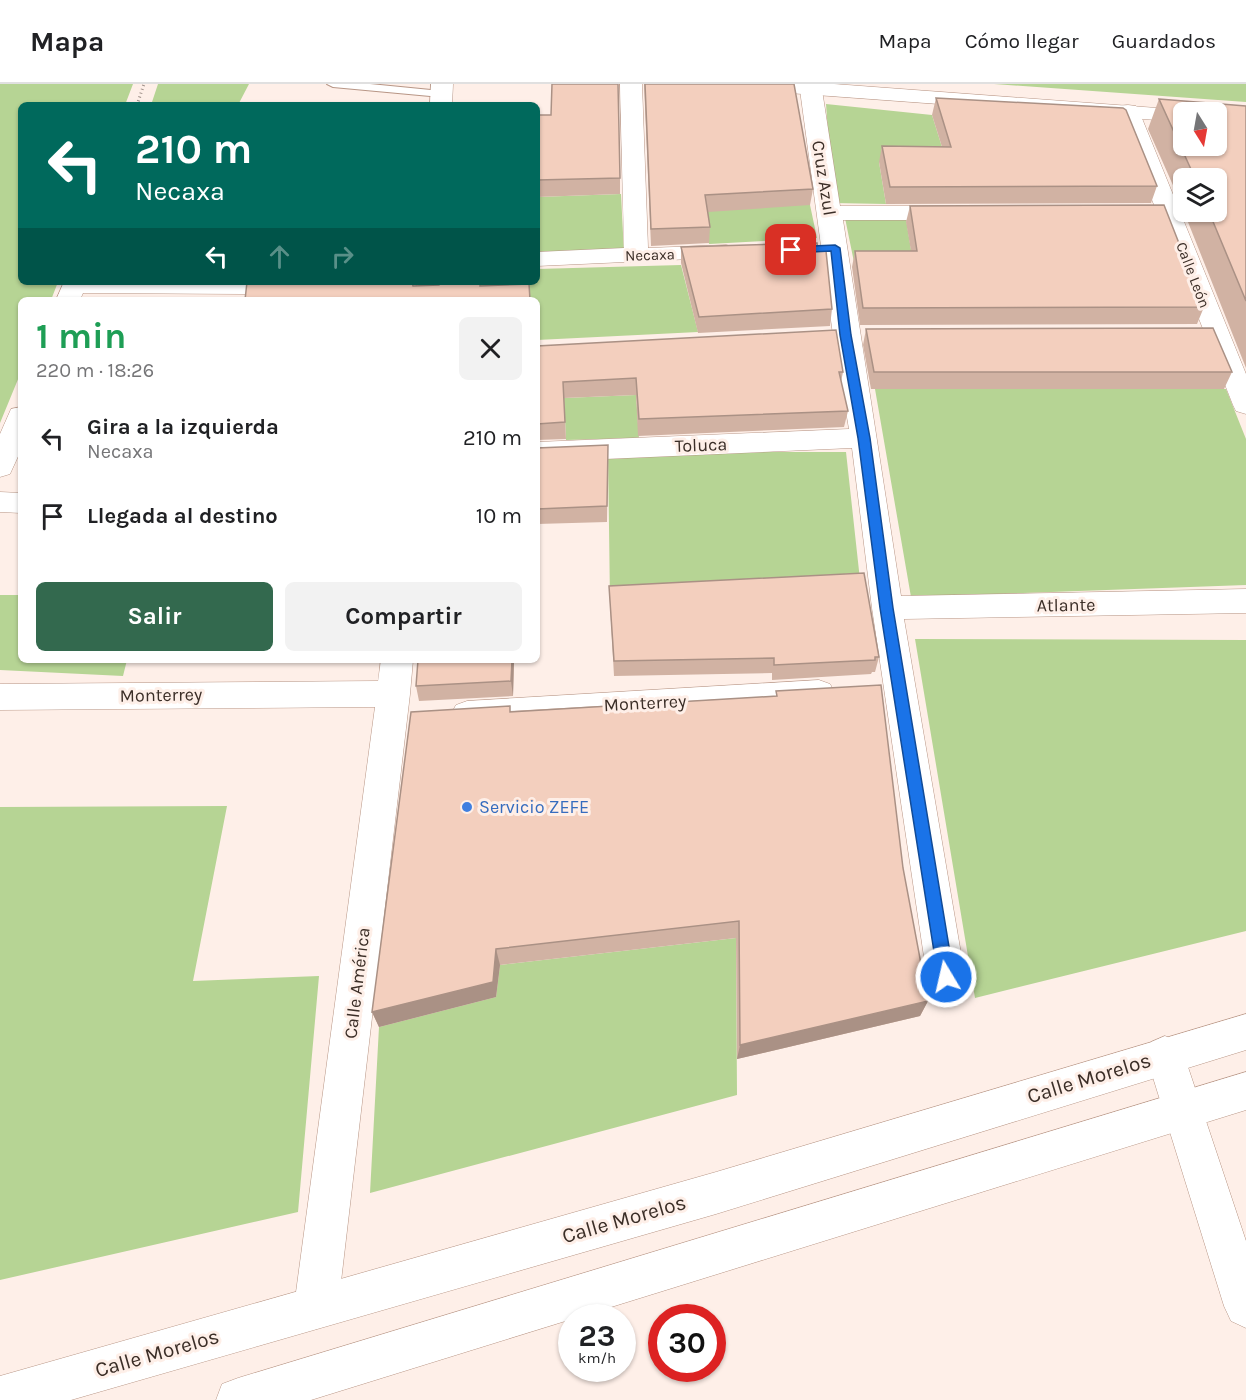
<!DOCTYPE html>
<html lang="es">
<meta charset="utf-8">
<style>
:root{--surface:#fff;--page:#f2f2f2;--text:#202124;--muted:#757577;--line:#e0e0e0;--accent:#33694e}
body{margin:0;font-family:Karla,sans-serif;background:var(--page);color:var(--text);height:100vh;display:flex;flex-direction:column;font-size:22px;white-space:nowrap}
*{box-sizing:border-box;margin:0}
p{font-size:20px;color:var(--muted)}
.icon{flex:none;width:33px;height:33px;fill:none;stroke:currentColor;stroke-width:2;stroke-linecap:round;stroke-linejoin:round}
.map{position:relative;flex:1;overflow:hidden}
.details{position:absolute;left:18px;top:213px;width:522px;height:366px;display:flex;flex-direction:column;background:var(--surface);border-radius:9px;box-shadow:0 2px 4px #0004}
.details>*{flex:none}
.banner{position:absolute;left:18px;top:18px;width:522px;height:183px;border-radius:9px;box-shadow:0 2px 4px #0004;background:#00695c;color:#fff;overflow:hidden}
.needle{width:39px;rotate:169deg}
.controls{position:absolute;left:1173px;top:18px;display:grid;gap:12px}
.controls a{display:grid;place-items:center;width:54px;height:54px;border-radius:9px;background:var(--surface);box-shadow:0 2px 4px #0004;font-size:30px}
.speed{position:absolute;left:558px;top:1220px;display:flex;gap:12px;font-size:30px;font-weight:700;text-align:center}
.speed>*{display:grid;place-content:center;width:78px;height:78px;border-radius:50%;background:var(--surface);box-shadow:0 2px 4px #0004;line-height:1}
.speed small{font-size:15px;font-weight:400}
.speed .limit{border:9px solid #d22;background:#fff;color:#111}
.pin{position:absolute;display:grid;place-items:center;width:51px;height:51px;color:#fff;margin:-26px;border-radius:12px;box-shadow:0 3px 9px #0006}
.me{position:absolute;width:66px;margin:-33px;rotate:351deg;stroke-linejoin:round;filter:drop-shadow(0 0 4px #0008)}
.turn{display:flex;align-items:center;gap:21px;height:126px;padding:0 18px;font-size:27px}
.turn .icon{width:78px;height:78px;stroke-width:2.5}
.turn b{display:block;font-size:42px;line-height:51px}
.lanes{display:flex;align-items:center;height:57px;padding:0 18px;background:#0003;justify-content:center;gap:30px;direction:ltr}
.lanes .off{opacity:.35}
.round{display:grid;place-items:center;flex:none;width:63px;height:63px;border-radius:9px;background:var(--page)}
.overview{display:flex;align-items:center;justify-content:space-between;height:102px;padding:0 18px}
h1{font-size:36px;font-weight:700;line-height:45px;color:#1e9e55}
.button{display:flex;gap:12px;margin-top:auto;padding:12px 18px}
.button a{flex:1;height:69px;border-radius:9px;background:var(--accent);color:#fff;font-size:24px;font-weight:700;line-height:69px;text-align:center}
.button a+a{background:var(--page);color:var(--text)}
ul{padding:0;list-style:none}
li{display:flex;align-items:center;gap:18px;height:78px;padding:0 18px}
li div{flex:1}
li b{display:block;font-size:22px}
li em{font-style:normal}
header{display:flex;align-items:center;gap:36px;box-sizing:border-box;height:84px;padding:0 30px;background:var(--surface);border-bottom:2px solid var(--line)}
header strong{font-size:28px}
nav{display:flex;gap:33px;margin-inline-start:auto;font-size:21px}
.map>svg:first-child{display:block}
.green{fill:#b6d494}
.lines{fill:none;stroke-linecap:round;stroke-linejoin:round}
.service-casing{stroke:#b89686;stroke-width:2}
.minor-casing{stroke:#b89686;stroke-width:1}
.secondary-casing{stroke:#b89686;stroke-width:1}
.path{stroke:#9e9089;stroke-width:3;stroke-dasharray:1 3;stroke-linecap:butt}
.service{fill:#fff;fill-rule:evenodd}
.minor{fill:#fff;fill-rule:evenodd}
.secondary{fill:#fff;fill-rule:evenodd}
.wall{fill:#d1b2a3}
.shaded-wall{fill:#aa9185}
.building{fill:#f3cfbe;stroke:#aa9185;stroke-width:1.5;fill-rule:evenodd}
.route{fill:#1a73e8;stroke:#114b97;stroke-width:1.5}
.shop-dot{fill:#3f7fe0;stroke:#feefe8;stroke-width:2}
.labels{text-anchor:middle;stroke-width:6;stroke-linejoin:round;paint-order:stroke}
.far-street-label{font-size:15px;fill:#3b2e27;stroke:#feefe8}
.street-label{font-size:18px;fill:#3b2e27;stroke:#feefe8}
.shop-label{font-size:18px;fill:#366cbe;stroke:#feefe8;text-anchor:start}
.near-street-label{font-size:21px;fill:#3b2e27;stroke:#feefe8}
</style>
<header>
<strong>Mapa</strong>
<nav><a>Mapa</a><a>Cómo llegar</a><a>Guardados</a></nav>
</header>
<div class="map">
<svg width="1246" height="1316" viewBox="0 0 1246 1316">
<rect width="100%" height="100%" fill="#feefe8"/>
<path class="green" d="M0,0H133L125,21H21V198H58L51,216H21V288L0,339Z
M158,0H249L238,21H151Z
M994,0H1246V18Z
M826,20L932,31L947,79L879,78L886,120L833,119Z
M621,110L624,169L537,172V113Z
M703,118L810,121L817,154L709,160Z
M845,134L906,135L914,184L855,183Z
M681,181L698,248L537,256V216H448L450,198H537V185Z
M875,305H1226L1246,355V501L911,513Z
M636,311L639,354L566,356L564,314Z
M608,368H846L861,505L610,518Z
M0,511H21V576H127L123,592L0,586Z
M915,555L1246,556V847L975,914Z
M227,722L193,897L319,892L298,1128L0,1196V723Z
M736,854L737,1011L370,1109L379,943L496,913L500,881Z"/>
<g class="lines">
<g class="service-casing">
<path id="service" d="M327,0H370L441,7L447,10L441,13L333,3Z"/>
</g>
<g class="minor-casing">
<path id="minor" d="M431,0H453L452,21H430Z
M620,0H642L648,164L726,161L735,163L738,168L735,173L537,182V168L624,164Z
M812,0L818,2L822,6L840,122H952L960,124L964,129L960,134L952,136H843L901,512L1246,505V529L904,535L965,893L959,905L946,910L933,905L927,893L872,524L852,364L537,378V358L849,345L833,251L800,6L804,2Z
M1128,21L1136,22L1139,27L1246,290V330L1236,327L1233,321L1117,27L1120,22Z
M64,198H384L381,203L372,206L244,210L83,209L80,216H56Z
M417,198H441L440,216H416Z
M21,323V366L10,390L0,393V350L11,325Z
M0,408L21,409V429L0,428Z
M381,576H413L410,610L338,1223L331,1238L316,1245L301,1238L294,1223L375,623L0,626V600L378,597Z
M819,596L830,600L835,609L830,618L819,622L467,643L456,639L451,630L456,621L467,617Z
M1165,952L1179,958L1184,971L1246,1157V1244L1231,1237L1224,1222L1146,971L1151,958Z"/>
</g>
<g class="secondary-casing">
<path id="secondary" d="M736,0H834L1184,26L1192,28H1184V38L747,6L740,4Z
M1246,930V966L716,1130L71,1316H0V1292L716,1088Z
M1246,988V1026L579,1233H572V1235L311,1316H216L222,1300L238,1294Z"/>
</g>
<path class="path" d="M137,21L144,0"/>
<use href="#service" class="service"/>
<use href="#minor" class="minor"/>
<use href="#secondary" class="secondary"/>
</g>
<path class="wall" d="M644,0H794L813,105L810,121L708,128L710,143L709,159L651,162Z
M936,14L1157,102L1151,119L886,120L879,78L882,62L942,63L932,31Z
M1159,15L1246,22V284L1184,128H1216V94H1184V126L1148,45Z
M537,31H551L620,94V110L537,113Z
M910,122L1204,223L1197,240L860,241L852,183L855,167H911L906,138Z
M681,163L818,167L832,225L830,242L698,249L681,179Z
M866,245L1232,288L1224,305H871L863,261Z
M537,262L843,288L841,298L848,327L844,343L638,352L636,311L564,314L566,355L537,356Z
M608,361L607,438L537,440V364Z
M609,502L879,573L875,588H872L871,590L772,596V589L614,592Z
M514,576L513,612L419,617L416,602Z
M776,607L903,784L928,917L920,932L737,975L736,854L500,881L496,913L379,943L372,928L510,627L776,612Z"/>
<path class="shaded-wall" d="M512,576H514L513,612L511,597Z
M496,865L500,881L496,913L379,943L372,928Z
M928,917L920,932L737,975L740,961Z"/>
<path class="building" d="M552,0H618L620,94L537,96V31H551Z
M645,0H794L813,105L705,111L710,143L651,145Z
M936,14L1123,24L1126,26L1157,102L890,103L882,62L951,63Z
M1159,15L1246,22V217L1209,128H1216V94H1195ZM1184,28H1216V62H1184Z
M1164,121L1204,223L863,224L855,167H917L910,122Z
M817,159L818,167H826L832,225L699,233L681,163Z
M247,198H412L413,202L439,201L440,198H480V202L529,200L530,216H245Z
M1213,244L1232,288H874L866,245Z
M836,246L843,288H839L848,327L639,335L636,294L563,298L565,338L537,340V262Z
M608,361L607,422L537,425V364Z
M864,489L879,573H875V576L774,581V574L614,577L609,502Z
M418,576H512L511,597L416,602Z
M881,601L903,784L928,917L740,961L739,837L496,865L493,898L372,928L411,628L510,622V628L777,612L776,607Z"/>
<path class="route" d="M835,161L840,164L851,251L870,354L893,524L954,893L952,898L946,900L941,898L938,893L880,524L858,354L840,251L831,167L791,169L786,166L791,163Z"/>
<circle class="shop-dot" cx="467" cy="723" r="6"/>
<g class="labels">
<g class="far-street-label">
<text transform="translate(650 171) rotate(-2)" y="5">Necaxa</text>
<text transform="translate(1193 191) rotate(69)" y="5">Calle León</text>
</g>
<g class="street-label">
<text transform="translate(824 94) rotate(81)" y="6">Cruz Azul</text>
<text transform="translate(701 361) rotate(-2)" y="6">Toluca</text>
<text transform="translate(1066 521) rotate(-1)" y="6">Atlante</text>
<text transform="translate(161 611) rotate(-1)" y="6">Monterrey</text>
<text transform="translate(645 619) rotate(-3)" y="6">Monterrey</text>
<text transform="translate(357 899) rotate(-83)" y="6">Calle América</text>
</g>
<g class="shop-label">
<text x="479" y="729">Servicio ZEFE</text>
</g>
<g class="near-street-label">
<text transform="translate(1089 994) rotate(-17)" y="7">Calle Morelos</text>
<text transform="translate(624 1135) rotate(-16)" y="7">Calle Morelos</text>
<text transform="translate(157 1269) rotate(-16)" y="7">Calle Morelos</text>
</g>
</g>
</svg>
<div class="controls">
<a><svg class="needle" viewBox="-14 -14 28 28"><path d="M0-13l5 13h-10z" fill="#e53935"/><path d="M0 13l5-13h-10z" fill="#757577"/></svg></a>
<a><svg class="icon" aria-label="layers" viewBox="0 0 24 24"><path d="M12 4l9 5-9 5-9-5zM3 14l9 5 9-5"/></svg></a>
</div>
<div class="speed"><div>23<small>km/h</small></div><div class="limit">30</div></div>
<div class="pin" style="left:791px;top:166px;background:#d93025"><svg class="icon" aria-label="arrive" viewBox="0 0 24 24"><path d="M6 21V4h12l-3 4 3 4H6"/></svg></div>
<svg class="me" style="left:946px;top:893px" viewBox="-20 -20 40 40"><circle r="17" fill="#1a73e8" stroke="#fff" stroke-width="3"/><path d="M0-11L8 9 0 5-8 9z" fill="#fff"/></svg>
<div class="banner">
<div class="turn"><svg class="icon" aria-label="left" viewBox="0 0 24 24"><path d="M17 20v-9H6M10 6l-5 5 5 5"/></svg><div><b>210 m</b>Necaxa</div></div>
<div class="lanes"><svg class="icon" aria-label="left" viewBox="0 0 24 24"><path d="M17 20v-9H6M10 6l-5 5 5 5"/></svg><svg class="icon off" aria-label="ahead" viewBox="0 0 24 24"><path d="M12 20V5M6 11l6-6 6 6"/></svg><svg class="icon off" aria-label="right" viewBox="0 0 24 24"><path d="M7 20v-9h11M14 6l5 5-5 5"/></svg></div>
</div>
<section class="details">
<div class="overview"><div><h1>1 min</h1><p>220 m · 18:26</p></div><a class="round"><svg class="icon" aria-label="close" viewBox="0 0 24 24"><path d="M6 6l12 12M18 6L6 18"/></svg></a></div>
<ul>
<li><svg class="icon" aria-label="left" viewBox="0 0 24 24"><path d="M17 20v-9H6M10 6l-5 5 5 5"/></svg><div><b>Gira a la izquierda</b><p>Necaxa</p></div><em>210 m</em></li>
<li><svg class="icon" aria-label="arrive" viewBox="0 0 24 24"><path d="M6 21V4h12l-3 4 3 4H6"/></svg><div><b>Llegada al destino</b></div><em>10 m</em></li>
</ul>
<div class="button"><a>Salir</a><a>Compartir</a></div>
</section>
</div>
